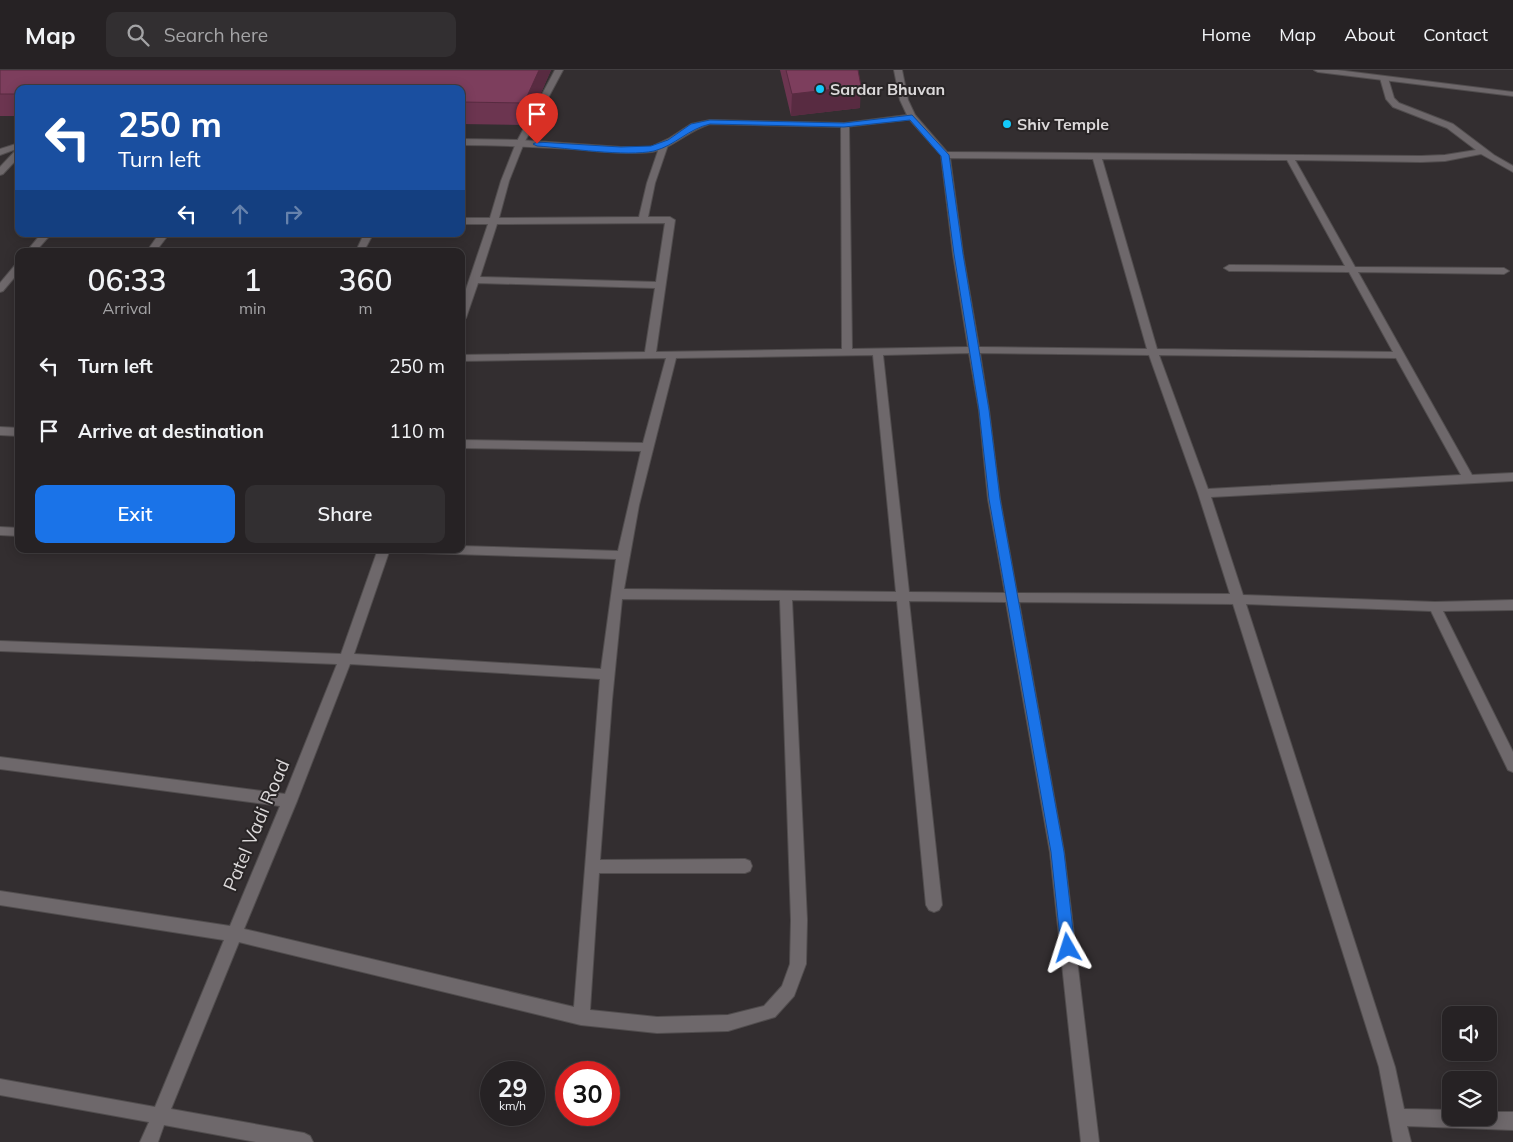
<!DOCTYPE html>
<style>
:root{--surface:#262224;--page:#322f31;--text:#f1f3f6;--muted:#a4a4a6;--line:#423f41;--accent:#1a73e8}
body{margin:0;font-family:Mulish,sans-serif;background:var(--page);color:var(--text);height:100vh;display:flex;flex-direction:column;font-size:19px;white-space:nowrap}
*{box-sizing:border-box;margin:0}
p{font-size:16px;color:var(--muted)}
.icon{flex:none;width:28px;height:28px;fill:none;stroke:currentColor;stroke-width:2;stroke-linecap:round;stroke-linejoin:round}
.map{position:relative;flex:1;overflow:hidden}
.panel{position:absolute;left:15px;top:178px;width:450px;height:305px;display:flex;flex-direction:column;background:var(--surface);border-radius:10px;box-shadow:0 2px 12px #0003,0 0 0 1px var(--line)}
.panel>*{flex:none}
.top-card{position:absolute;left:15px;top:15px;width:450px;height:152px;border-radius:10px;box-shadow:0 2px 12px #0003,0 0 0 1px var(--line);background:#1a4fa0;color:#fff;overflow:hidden}
.tools{position:absolute;left:1442px;top:936px;display:grid;gap:10px}
.tools a{display:grid;place-items:center;width:55px;height:55px;border-radius:10px;background:var(--surface);box-shadow:0 2px 12px #0003,0 0 0 1px var(--line);font-size:25px}
.speed{position:absolute;left:480px;top:991px;display:flex;gap:10px;font-size:25px;font-weight:700;text-align:center}
.speed>*{display:grid;place-content:center;width:65px;height:65px;border-radius:50%;background:var(--surface);box-shadow:0 2px 12px #0003,0 0 0 1px var(--line);line-height:1}
.speed small{font-size:12px;font-weight:400}
.speed .limit{border:8px solid #d22;background:#fff;color:#111}
.pin{position:absolute;display:grid;place-items:center;width:42px;height:42px;color:#fff;margin:-51px -21px;border-radius:50% 50% 50% 0;rotate:-45deg;box-shadow:0 0 5px #0007}
.pin .icon{rotate:45deg}
.me{position:absolute;width:55px;margin:-28px;rotate:354deg;stroke-linejoin:round;filter:drop-shadow(0 0 4px #0008)}
.turn{display:flex;align-items:center;gap:18px;height:105px;padding:0 20px;font-size:22px}
.turn .icon{width:65px;height:65px;stroke-width:2.5}
.turn b{display:block;font-size:35px;line-height:42px}
.lanes{display:flex;align-items:center;height:48px;padding:0 20px;background:#0003;justify-content:center;gap:25px;direction:ltr}
.lanes .off{opacity:.35}
.eta{display:flex;justify-content:space-evenly;align-items:center;height:85px;text-align:center}
.eta b{font-size:30px;font-weight:600;line-height:35px}
.button{display:flex;gap:10px;margin-top:auto;padding:10px 20px}
.button a{flex:1;height:58px;border-radius:10px;background:var(--accent);color:#fff;font-size:20px;font-weight:600;line-height:58px;text-align:center}
.button a+a{background:var(--page);color:var(--text)}
ul{padding:0;list-style:none}
li{display:flex;align-items:center;gap:15px;height:65px;padding:0 20px}
li div{flex:1}
li b{display:block;font-size:19px}
li em{font-style:normal}
header{display:flex;align-items:center;gap:30px;box-sizing:border-box;height:70px;padding:0 25px;background:var(--surface);border-bottom:1px solid var(--line)}
header strong{font-size:24px}
nav{display:flex;gap:28px;margin-inline-start:auto;font-size:18px}
.search{width:350px;height:45px;background:var(--page);display:flex;align-items:center;gap:12px;box-sizing:border-box;padding:0 18px;border-radius:10px;color:var(--muted);font-size:19px}
.map>svg:first-child{display:block}
.lines{fill:none;stroke-linecap:round;stroke-linejoin:round}
.minor-casing{stroke:#514d4e;stroke-width:2}
.tertiary-casing{stroke:#514d4e;stroke-width:2}
.minor{fill:#6e686b;fill-rule:evenodd}
.tertiary{fill:#6e686b;fill-rule:evenodd}
.wall{fill:#6c3550}
.shaded-wall{fill:#582b41}
.building{fill:#7d3e5d;stroke:#582b41}
.route{fill:#1a73e8;stroke:#114b97}
.poi-dot{fill:#13cafb;stroke:#292526;stroke-width:2}
.labels{text-anchor:middle;stroke-width:4;stroke-linejoin:round;paint-order:stroke}
.far-poi-label{font-size:16px;font-weight:bold;fill:#dbd8d9;stroke:#292526;text-anchor:start}
.street-label{font-size:19px;fill:#dbd8d9;stroke:#292526}
</style>
<header>
<strong>Map</strong>
<div class="search"><svg class="icon" aria-label="search" viewBox="0 0 24 24"><circle cx="10" cy="10" r="6"/><path d="M15 15l6 6"/></svg>Search here</div>
<nav><a>Home</a><a>Map</a><a>About</a><a>Contact</a></nav>
</header>
<div class="map">
<svg width="1513" height="1072" viewBox="0 0 1513 1072">
<rect width="100%" height="100%" fill="#332e30"/>
<g class="lines">
<g class="minor-casing">
<path id="minor" d="M555,0H563L524,73L509,111L499,148L639,147L647,113L660,75L667,73L668,75L655,113L648,147H670L675,150L656,282L842,279L841,55L845,53L849,55L852,279L968,277L953,184L941,85L909,49V45H915L947,82L1421,86L1445,85L1476,80L1447,58L1393,37L1386,29L1380,8L1384,6L1388,8L1394,28L1399,33L1453,54L1494,85L1513,96V102L1481,84L1445,91L1421,92L1295,90L1355,197L1504,198L1509,201L1504,204L1358,202L1472,405L1513,403V411L1211,427L1243,525L1435,532L1513,530V540L1443,541L1513,682V702L1508,700L1431,541L1246,534L1395,997L1404,1039L1451,1040V1048H1489V1042H1513V1060L1407,1056L1411,1072H1393L1379,997L1233,534L1019,532L1064,782L1099,1072H1081L1050,782L1006,532L909,531L942,835L939,840L934,842L929,840L926,835L897,531L792,530L807,850L806,894L794,926L775,947L728,961L657,963L581,955L239,872L171,1039L304,1063L310,1066L313,1072H256L164,1055L158,1072H140L149,1052L0,1025V1009L155,1037L224,870L0,835V821L230,856L280,736L0,699V687L285,724L337,594L0,581V571L341,584L378,479H390L354,584L601,599L616,489L422,483L416,479H461V476L618,481L641,381L461,378V370L643,373L666,288L461,291V285L645,282L655,218L478,213L466,248L461,251V234L488,154H461V148H490L501,111L516,73ZM950,88L1093,89L1147,279L979,277L963,184ZM1102,89L1287,90L1345,196L1229,195L1224,198L1229,201L1349,202L1393,282L1157,279ZM665,153L656,212L480,207L497,154ZM969,283L979,340L988,429L1005,523L909,522L883,285ZM980,283L1149,285L1198,423L1230,524L1017,523L1000,429L989,340ZM873,285L896,522L624,519L639,435L676,288ZM1159,285L1396,288L1461,405L1208,419ZM622,529L780,530L791,850L790,894L782,916L764,936L728,945L657,947L590,940L599,803H745L750,801L752,796L750,791L745,789L600,790L612,630ZM350,594L600,609L574,937L244,859L297,731Z
M16,80H19V87L3,104L0,105V97Z
M41,164H51L36,181H27Z
M159,164H169L156,181H147Z
M364,164H373L364,181H356Z
M19,193V202L3,221L0,222V213L16,194Z
M0,357L19,358V366L0,365Z
M0,457L19,458V466L0,465Z"/>
</g>
<g class="tertiary-casing">
<path id="tertiary" d="M894,0H902L908,30L916,47L915,49L845,57L710,54C689,60 673,78 652,82C626,85 598,81 572,79C535,77 498,75 461,75V69L520,70L621,77H651L668,69L691,54L710,50L845,53L907,45L900,30Z
M1314,0H1337L1513,22V26L1318,2Z
M19,73V78L0,85V79Z"/>
</g>
<use href="#minor" class="minor"/>
<use href="#tertiary" class="tertiary"/>
</g>
<path class="wall" d="M0,0H551L527,55L461,54V19H19V46H0Z
M780,0H858L860,38L791,46Z"/>
<path class="shaded-wall" d="M539,0H551L527,55L524,33Z
M861,16L860,38L791,46L792,24Z"/>
<path class="building" d="M0,0H539L524,33L461,32V19H19V24H0Z
M786,0H858L861,16L792,24Z"/>
<path class="route" d="M912,45L949,85L963,184L989,340L1000,429L1064,782L1075,878L1073,883L1068,885L1063,883L1061,878L1051,782L989,429L979,340L954,184L941,86L910,50L844,57L710,54C688,59 676,75 654,81C626,87 568,78 537,76L533,74L537,72L621,77L651,76L668,70L691,54L710,50L844,53Z"/>
<g class="poi-dot">
<circle cx="820" cy="19" r="5"/>
<circle cx="1007" cy="54" r="5"/>
</g>
<g class="labels">
<g class="far-poi-label">
<text x="830" y="25">Sardar Bhuvan</text>
<text x="1017" y="60">Shiv Temple</text>
</g>
<g class="street-label">
<text transform="translate(256 755) rotate(-67)" y="7">Patel Vadi Road</text>
</g>
</g>
</svg>
<div class="tools">
<a><svg class="icon" aria-label="sound" viewBox="0 0 24 24"><path d="M4 9h4l5-4v14l-5-4H4zM17 9q2 3 0 6"/></svg></a>
<a><svg class="icon" aria-label="layers" viewBox="0 0 24 24"><path d="M12 4l9 5-9 5-9-5zM3 14l9 5 9-5"/></svg></a>
</div>
<div class="speed"><div>29<small>km/h</small></div><div class="limit">30</div></div>
<div class="pin" style="left:537px;top:74px;background:#d93025"><svg class="icon" aria-label="arrive" viewBox="0 0 24 24"><path d="M6 21V4h12l-3 4 3 4H6"/></svg></div>
<svg class="me" style="left:1068px;top:878px" viewBox="-20 -20 40 40"><path d="M0-17L14 15 0 8-14 15z" fill="#1a73e8" stroke="#fff" stroke-width="4"/></svg>
<div class="top-card">
<div class="turn"><svg class="icon" aria-label="left" viewBox="0 0 24 24"><path d="M17 20v-9H6M10 6l-5 5 5 5"/></svg><div><b>250 m</b>Turn left</div></div>
<div class="lanes"><svg class="icon" aria-label="left" viewBox="0 0 24 24"><path d="M17 20v-9H6M10 6l-5 5 5 5"/></svg><svg class="icon off" aria-label="ahead" viewBox="0 0 24 24"><path d="M12 20V5M6 11l6-6 6 6"/></svg><svg class="icon off" aria-label="right" viewBox="0 0 24 24"><path d="M7 20v-9h11M14 6l5 5-5 5"/></svg></div>
</div>
<section class="panel">
<div class="eta">
<div><b>06:33</b><p>Arrival</p></div>
<div><b>1</b><p>min</p></div>
<div><b>360</b><p>m</p></div>
</div>
<ul>
<li><svg class="icon" aria-label="left" viewBox="0 0 24 24"><path d="M17 20v-9H6M10 6l-5 5 5 5"/></svg><div><b>Turn left</b></div><em>250 m</em></li>
<li><svg class="icon" aria-label="arrive" viewBox="0 0 24 24"><path d="M6 21V4h12l-3 4 3 4H6"/></svg><div><b>Arrive at destination</b></div><em>110 m</em></li>
</ul>
<div class="button"><a>Exit</a><a>Share</a></div>
</section>
</div>
